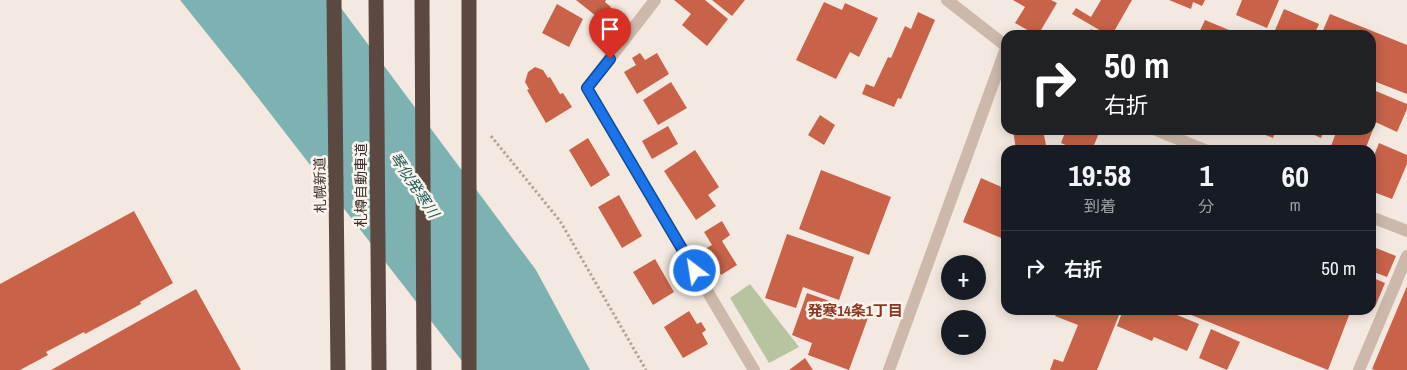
<!DOCTYPE html>
<html lang="ja">
<meta charset="utf-8">
<style>
:root{--surface:#171b24;--page:#20242c;--text:#f1f3f6;--muted:#9ea1a6;--line:#363941}
body{margin:0;font-family:"Archivo Narrow","Noto Sans JP",sans-serif;background:var(--page);color:var(--text);height:100vh;display:flex;flex-direction:column;font-size:19px;white-space:nowrap}
*{box-sizing:border-box;margin:0}
p{font-size:16px;color:var(--muted)}
.icon{flex:none;width:28px;height:28px;fill:none;stroke:currentColor;stroke-width:2;stroke-linecap:round;stroke-linejoin:round}
.map{position:relative;flex:1;overflow:hidden}
.sheet{position:absolute;left:1001px;top:145px;width:375px;height:170px;display:flex;flex-direction:column;background:var(--surface);border-radius:15px;box-shadow:0 2px 12px #0003}
.sheet>*{flex:none}
.guide{position:absolute;left:1001px;top:30px;width:375px;height:105px;border-radius:15px;box-shadow:0 2px 12px #0003;background:#202124;color:#fff;overflow:hidden}
.controls{position:absolute;left:941px;top:255px;display:grid;gap:10px}
.controls a{display:grid;place-items:center;width:45px;height:45px;border-radius:50%;background:var(--surface);box-shadow:0 2px 12px #0003;font-size:25px}
.pin{position:absolute;display:grid;place-items:center;width:42px;height:42px;color:#fff;margin:-51px -21px;border-radius:50% 50% 50% 0;rotate:-45deg;box-shadow:0 0 5px #0007}
.pin .icon{rotate:45deg}
.me{position:absolute;width:55px;margin:-28px;rotate:329deg;stroke-linejoin:round;filter:drop-shadow(0 0 4px #0008)}
.turn{display:flex;align-items:center;gap:18px;height:105px;padding:0 20px;font-size:22px}
.turn .icon{width:65px;height:65px;stroke-width:2.5}
.turn b{display:block;font-size:35px;line-height:42px}
.eta{display:flex;justify-content:space-evenly;align-items:center;height:85px;text-align:center}
.eta b{font-size:30px;font-weight:700;line-height:35px}
ul{padding:0;list-style:none}
li{display:flex;align-items:center;gap:15px;height:75px;padding:0 20px;border-top:1px solid var(--line)}
li div{flex:1}
li b{display:block;font-size:19px}
li em{font-style:normal}
.map>svg:first-child{display:block}
.green{fill:#b8c49f}
.water{fill:#7eb1b2}
.building{fill:#c86349}
.lines{fill:none;stroke-linecap:round;stroke-linejoin:round}
.path{stroke:#b8a395;stroke-width:3;stroke-dasharray:2.5 2.5;stroke-linecap:butt}
.street{stroke:#cdb9ab;stroke-width:12}
.highway{stroke:#5b4841;stroke-width:15}
.route-casing{stroke:#114b97;stroke-width:12}
.route{stroke:#1a73e8;stroke-width:9}
.labels{text-anchor:middle;stroke-width:5;stroke-linejoin:round;paint-order:stroke}
.street-label{font-size:14px;fill:#3a2f2a;stroke:#fbf4ec}
.water-label{font-size:15px;font-style:italic;fill:#1e5b5d;stroke:#fbf4ec}
.neighbourhood-label{font-size:15px;font-weight:bold;fill:#8b3721;stroke:#fbf4ec}
</style>
<div class="map">
<svg width="1407" height="370" viewBox="0 0 1407 370">
<rect width="100%" height="100%" fill="#f4e9e0"/>
<path class="green" d="M750,284L799,347L769,363L730,298Z"/>
<path class="water" d="M180,0H335L536,270L590,370H469L245,81Z"/>
<path class="building" d="M576,0H606L605,2L611,7L601,20Z
M674,0H705L728,19L707,46L682,25L691,14Z
M712,0H745L732,16Z
M1013,0H1051L1057,3L1038,35H1036L1015,23L1025,7Z
M1101,0H1132L1112,35H1108L1072,14L1076,8L1091,17Z
M1169,0H1205L1202,6L1193,2L1191,9Z
M1242,0H1279L1267,28L1236,15Z
M824,2L842,10L845,3L878,18L859,57L850,52L836,79L796,60Z
M557,4L583,19L569,47L542,33Z
M1284,9L1319,24L1314,35H1273Z
M918,12L935,20L901,99L898,98L894,107L862,94L866,84L874,87L888,57L891,58L905,26L911,29Z
M1330,14L1407,45V94L1371,80V35H1321Z
M1205,20L1229,30L1227,35H1198Z
M1091,29L1101,35H1088Z
M640,53L645,60L657,53L669,74L637,94L624,72L636,65L632,58Z
M535,67L543,70L548,78L550,77L560,94L563,93L572,107L546,123L527,90L529,89L525,82L528,72Z
M671,82L687,108L658,125L643,100Z
M1371,89L1407,104V109L1397,132L1371,120Z
M820,115L835,125L824,145L808,135Z
M668,126L678,144L652,159L642,141Z
M1371,126L1374,127L1365,150H1342L1331,146L1337,130H1371Z
M1013,130H1043L1047,150H1016Z
M1066,130H1091L1099,133L1092,150H1077L1061,143Z
M1252,130H1276L1273,138Z
M1303,130H1324L1321,138Z
M588,138L610,175L591,187L569,150Z
M1379,143L1407,155V164L1392,199L1371,191V163Z
M1107,145L1120,150H1104Z
M695,150L719,187L708,195L716,206L696,220L664,171Z
M821,170L891,197L869,255L799,229Z
M981,178L1006,189V240L963,222Z
M619,195L642,236L622,248L598,207Z
M134,211L173,283L140,302L141,304L85,334L84,332L46,352L48,355L20,370H0V284Z
M722,221L730,235L722,241L737,265L721,275L705,249L712,245L704,232Z
M787,234L854,257L839,300L803,287L796,308L765,298Z
M1371,246L1396,256L1387,277L1371,271Z
M655,259L674,292L653,305L633,272Z
M1371,277L1385,283L1375,307L1371,305Z
M1407,286V370H1375L1372,369Z
M196,289L241,370H51Z
M807,293L869,315L849,370L808,355L812,343L792,335Z
M1058,310H1121L1097,370H1050L1054,359L1063,362L1078,325L1055,316Z
M1123,310H1165L1199,324L1187,351L1154,337L1152,341L1117,326Z
M1179,310H1351L1328,370Z
M689,311L697,324L701,322L706,330L702,333L708,344L683,358L664,327Z
M1211,329L1240,342L1227,370L1199,358Z
M805,358L813,370H789Z"/>
<g class="lines">
<path class="path" d="M491,136L560,221L646,370"/>
<path class="street" d="M655,0L587,88L754,370
M947,0L1006,46
M1156,130L1205,150
M1371,217L1407,231
M889,370L1006,48
M1359,370L1407,256"/>
<path class="highway" d="M334,0L338,370
M376,0L379,370
M422,0L424,370
M469,0V370"/>
</g>
<g class="lines">
<g class="route-casing">
<path id="route" d="M610,59L587,88L695,271"/>
</g>
<use href="#route" class="route"/>
</g>
<g class="labels">
<g class="street-label">
<text transform="translate(320 185) rotate(-91)" y="5">札幌新道</text>
<text transform="translate(361 185) rotate(-90)" y="5">札樽自動車道</text>
</g>
<g class="water-label">
<text transform="translate(414 185) rotate(56)" y="5">琴似発寒川</text>
</g>
<g class="neighbourhood-label">
<text x="855" y="316">発寒14条1丁目</text>
</g>
</g>
</svg>
<div class="controls">
<a>+</a>
<a>−</a>
</div>
<div class="pin" style="left:610px;top:59px;background:#d93025"><svg class="icon" aria-label="arrive" viewBox="0 0 24 24"><path d="M6 21V4h12l-3 4 3 4H6"/></svg></div>
<svg class="me" style="left:695px;top:271px" viewBox="-20 -20 40 40"><circle r="17" fill="#1a73e8" stroke="#fff" stroke-width="3"/><path d="M0-11L8 9 0 5-8 9z" fill="#fff"/></svg>
<div class="guide">
<div class="turn"><svg class="icon" aria-label="right" viewBox="0 0 24 24"><path d="M7 20v-9h11M14 6l5 5-5 5"/></svg><div><b>50 m</b>右折</div></div>
</div>
<section class="sheet">
<div class="eta">
<div><b>19:58</b><p>到着</p></div>
<div><b>1</b><p>分</p></div>
<div><b>60</b><p>m</p></div>
</div>
<ul>
<li><svg class="icon" aria-label="right" viewBox="0 0 24 24"><path d="M7 20v-9h11M14 6l5 5-5 5"/></svg><div><b>右折</b></div><em>50 m</em></li>
</ul>
</section>
</div>
